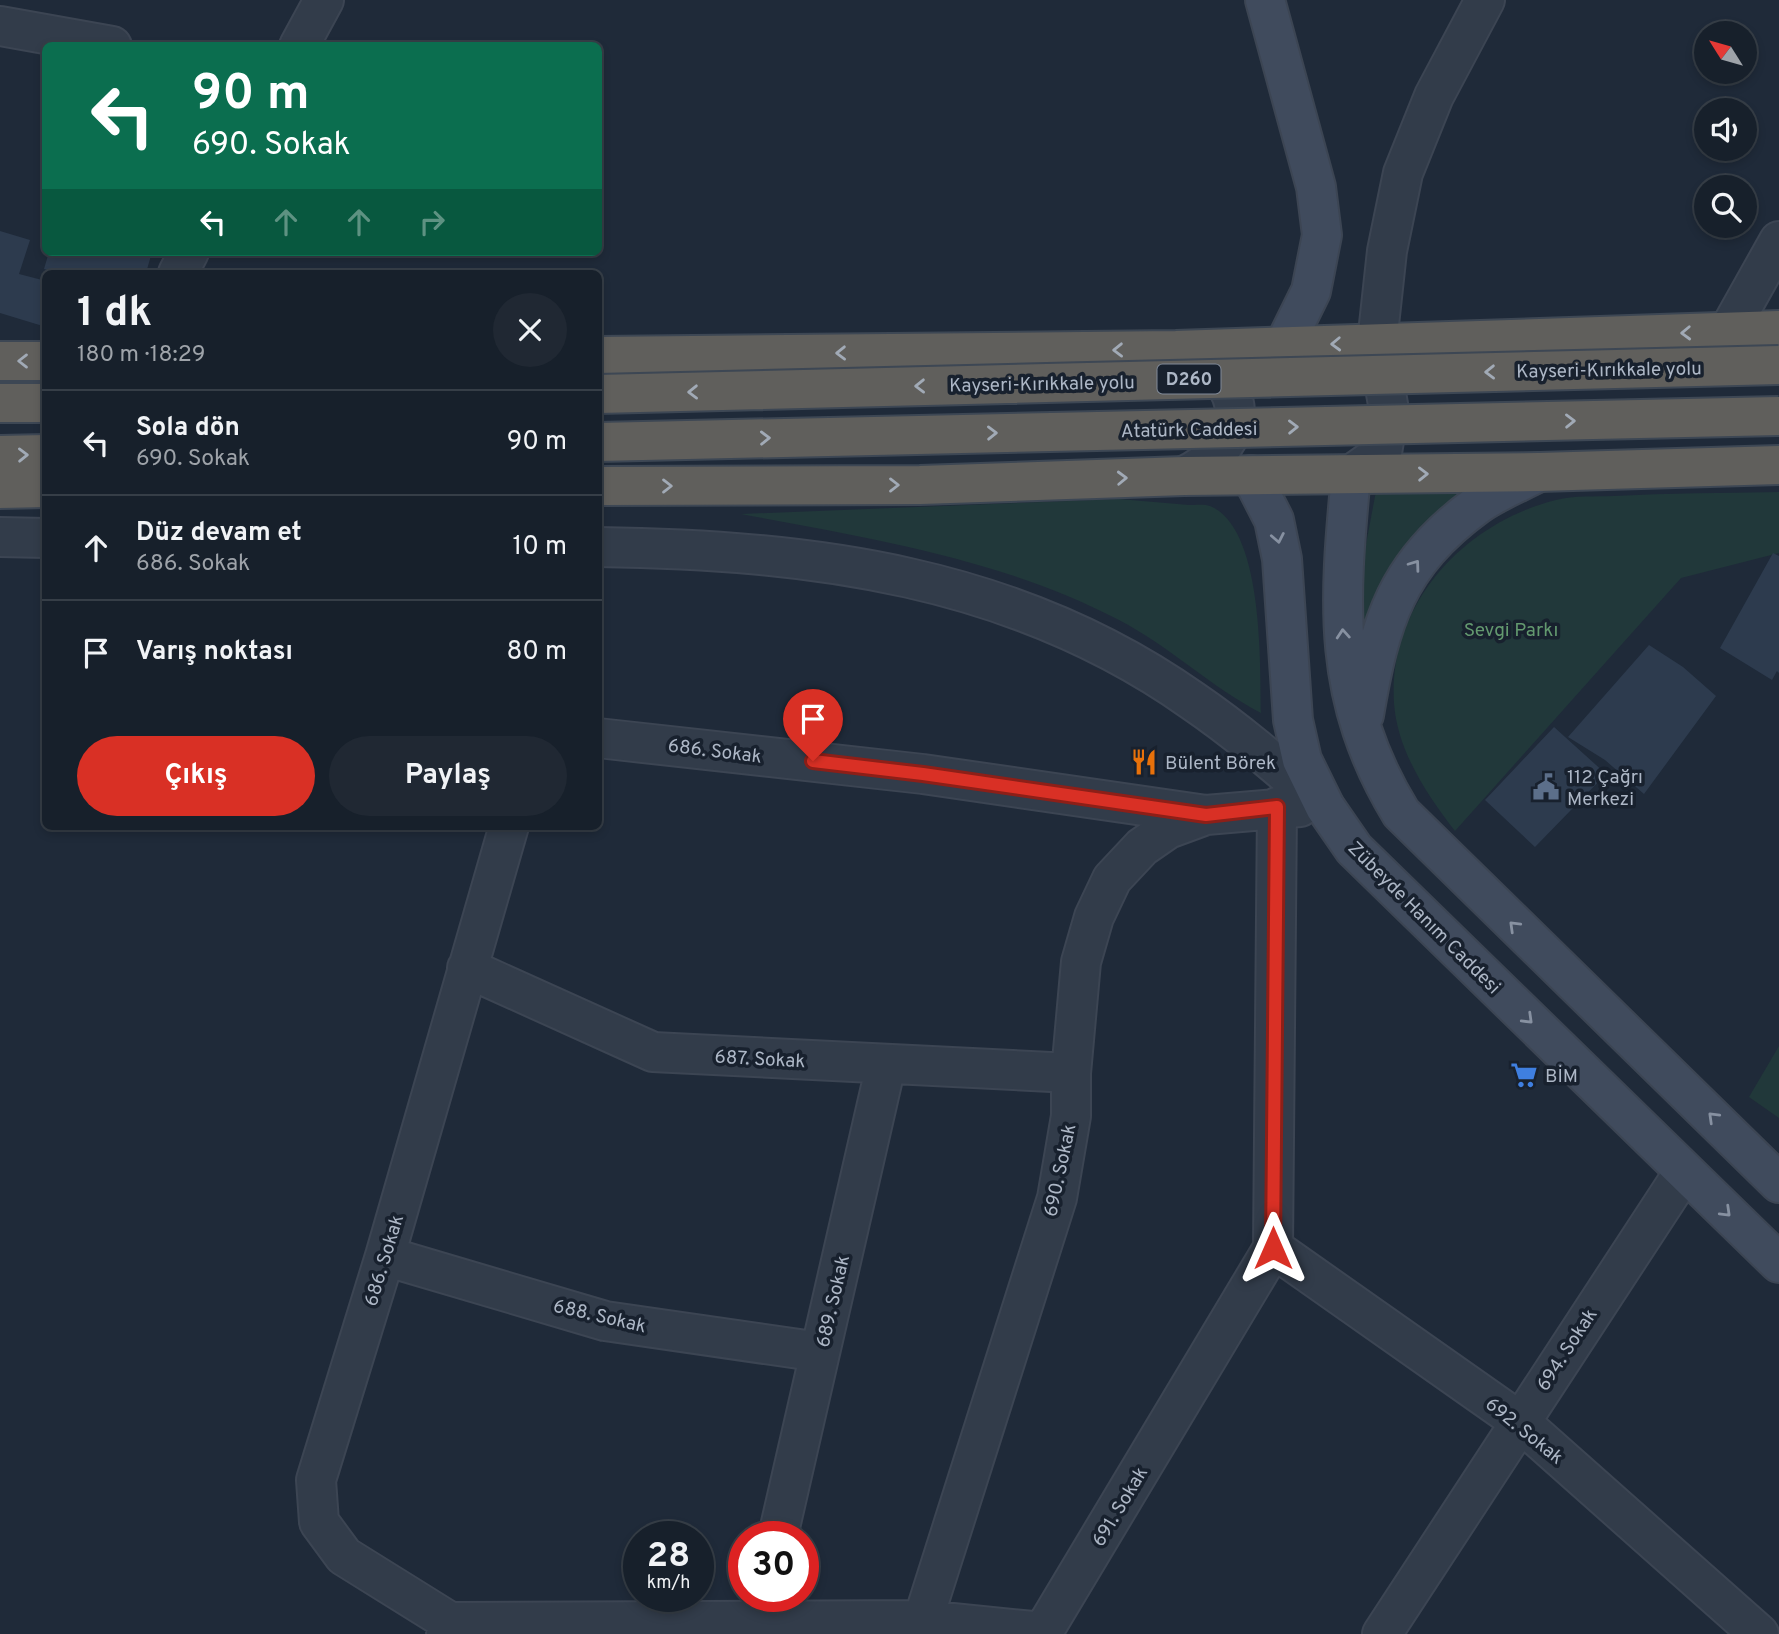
<!DOCTYPE html>
<html lang="tr">
<meta charset="utf-8">
<style>
:root{--surface:#17202b;--page:#202833;--text:#f1f3f6;--muted:#9ea3a9;--line:#363e47;--accent:#d93025}
body{margin:0;font-family:Overpass,sans-serif;background:var(--page);color:var(--text);height:100vh;display:flex;flex-direction:column;font-size:26px;white-space:nowrap}
*{box-sizing:border-box;margin:0}
p{font-size:23px;color:var(--muted)}
.icon{flex:none;width:38px;height:38px;fill:none;stroke:currentColor;stroke-width:2;stroke-linecap:round;stroke-linejoin:round}
.map{position:relative;flex:1;overflow:hidden}
.drawer{position:absolute;left:42px;top:270px;width:560px;height:560px;display:flex;flex-direction:column;background:var(--surface);border-radius:10px;box-shadow:0 4px 10px #0003,0 0 0 2px var(--line)}
.drawer>*{flex:none}
.guide{position:absolute;left:42px;top:42px;width:560px;height:214px;border-radius:10px;box-shadow:0 4px 10px #0003,0 0 0 2px var(--line);background:#0b6e4f;color:#fff;overflow:hidden}
.needle{width:46px;rotate:307deg}
.controls{position:absolute;left:1694px;top:21px;display:grid;gap:14px}
.controls a{display:grid;place-items:center;width:63px;height:63px;border-radius:50%;background:var(--surface);box-shadow:0 4px 10px #0003,0 0 0 2px var(--line);font-size:35px}
.speed{position:absolute;left:623px;top:1521px;display:flex;gap:14px;font-size:35px;font-weight:700;text-align:center}
.speed>*{display:grid;place-content:center;width:91px;height:91px;border-radius:50%;background:var(--surface);box-shadow:0 4px 10px #0003,0 0 0 2px var(--line);line-height:1}
.speed small{font-size:18px;font-weight:400}
.speed .limit{border:10px solid #d22;background:#fff;color:#111}
.pin{position:absolute;display:grid;place-items:center;width:60px;height:60px;color:#fff;margin:-72px -30px;border-radius:50% 50% 50% 0;rotate:-45deg;box-shadow:0 0 7px #0007}
.pin .icon{rotate:45deg}
.me{position:absolute;width:77px;margin:-38px;rotate:0deg;stroke-linejoin:round;filter:drop-shadow(0 0 5px #0008)}
.turn{display:flex;align-items:center;gap:24px;height:147px;padding:0 35px;font-size:32px}
.turn .icon{width:91px;height:91px;stroke-width:2.5}
.turn b{display:block;font-size:49px;line-height:60px}
.lanes{display:flex;align-items:center;height:66px;padding:0 35px;background:#0003;justify-content:center;gap:35px;direction:ltr}
.lanes .off{opacity:.35}
.round{display:grid;place-items:center;flex:none;width:74px;height:74px;border-radius:37px;background:var(--page)}
.summary{display:flex;align-items:center;justify-content:space-between;height:119px;padding:0 35px}
h1{font-size:42px;font-weight:700;line-height:52px}
.cta{display:flex;gap:14px;margin-top:auto;padding:14px 35px}
.cta a{flex:1;height:80px;border-radius:42px;background:var(--accent);color:#fff;font-size:28px;font-weight:700;line-height:80px;text-align:center}
.cta a+a{background:var(--page);color:var(--text)}
ul{padding:0;list-style:none}
li{display:flex;align-items:center;gap:21px;height:105px;padding:0 35px;border-top:2px solid var(--line)}
li div{flex:1}
li b{display:block;font-size:26px}
li em{font-style:normal}
.map>svg:first-child{display:block}
.green{fill:#21383a}
.building{fill:#2d3b4e}
.lines{fill:none;stroke-linecap:round;stroke-linejoin:round}
.minor-casing{stroke:#3c4553;stroke-width:42}
.secondary-casing{stroke:#3c4553;stroke-width:42}
.trunk-casing{stroke:#3d4754;stroke-width:42}
.minor{stroke:#323c4a;stroke-width:38}
.secondary{stroke:#404b5d;stroke-width:38}
.trunk{stroke:#605f5c;stroke-width:38}
.trunk-bridge-casing{stroke:#3d4754;stroke-width:42;stroke-linecap:butt}
.trunk-bridge{stroke:#605f5c;stroke-width:38}
.oneway{stroke:#a1aab6}
.oneway2{stroke:#8791a1}
.route-casing{stroke:#8d1f18;stroke-width:18}
.route{stroke:#d93025;stroke-width:12}
.labels{text-anchor:middle;stroke-width:7;stroke-linejoin:round;paint-order:stroke}
.shield{fill:#18212e;stroke:#808a98;stroke-width:2}
.shield-label{font-size:18px;font-weight:bold;fill:#adb7c6}
.street-label{font-size:19px;fill:#adb7c6;stroke:#18212e}
.park-label{font-size:19px;fill:#63996f;stroke:#18212e}
.poi-label{font-size:19px;fill:#adb7c6;stroke:#18212e;text-anchor:start}
</style>
<div class="map">
<svg width="1779" height="1634" viewBox="0 0 1779 1634">
<rect width="100%" height="100%" fill="#1f2a39"/>
<path class="green" d="M1476,490L1363,633L1360,576L1376,491Z
M1779,492V553L1681,578L1455,831C1427,795 1397,750 1394,703C1388,604 1464,523 1556,500C1574,495 1596,497 1614,496C1669,493 1724,493 1779,492Z
M1119,499C1142,501 1166,503 1189,505C1195,505 1205,504 1210,506C1264,528 1260,665 1261,713C1211,687 1169,646 1119,620C1002,559 870,538 741,514Z
M1779,1046V1118L1749,1097Z"/>
<path class="building" d="M0,231L30,240L19,274L46,281V327L0,313Z
M49,252H152L146,273H58L44,269Z
M1773,553L1779,556V673L1777,671L1772,680L1720,648Z
M1649,645L1683,667L1716,696L1644,794L1605,760L1568,737Z
M1554,727L1606,774L1535,847L1485,800Z"/>
<g class="lines">
<g class="minor-casing">
<path id="minor" d="M0,26L112,46
M299,46L324,0
M178,273L189,252
M1728,332L1779,241
M1351,475L1382,453L1389,410L1377,343L1387,251L1403,173L1434,96L1485,0
M1184,476C1238,451 1258,395 1199,362
M0,537L46,538
M598,547C811,550 1015,575 1193,701C1240,733 1282,770 1325,807
M598,738L923,774L1206,815
M467,968L653,1052L1071,1073
M1273,1248L1519,1421L1759,1634
M385,1256L605,1321L820,1352
M778,1536L886,1065
M450,1622L923,1620L1043,1632L1273,1248L1277,807
M446,1634L450,1622L344,1556L319,1522L316,1480L385,1256L509,826
M916,1634L923,1620L1057,1198L1071,1116V1073L1081,962L1094,917L1112,879L1142,847L1168,829L1206,815L1300,807
M1382,1634L1684,1172"/>
</g>
<g class="secondary-casing">
<path id="secondary" d="M1265,0L1316,187L1322,235L1311,291L1284,346
M1251,475L1274,520L1282,559L1293,720L1302,760L1325,807L1354,849L1779,1263
M1351,475C1339,603 1331,698 1401,813L1779,1183
M1364,715C1380,621 1396,564 1477,505C1495,492 1518,483 1539,472"/>
</g>
<g class="trunk-casing">
<path id="trunk" d="M598,356L1176,350L1779,330
M0,361H46
M0,403H46
M0,455L46,454
M598,486L920,485L1184,476L1539,472L1779,465
M0,489L46,488"/>
</g>
<use href="#minor" class="minor"/>
<use href="#secondary" class="secondary"/>
<use href="#trunk" class="trunk"/>
<g class="trunk-bridge-casing">
<path id="trunk-bridge" d="M598,394L1779,365
M598,442L1779,416"/>
</g>
<use href="#trunk-bridge" class="trunk-bridge"/>
</g>
<defs><path id="oneway-chevron" d="M-2-3.5L2.5 0L-2 3.5" fill="none" stroke-width="1.6" stroke-linecap="round" stroke-linejoin="round" transform="scale(1.75)"/></defs>
<g class="oneway">
<use href="#oneway-chevron" transform="translate(1686 333) rotate(178)"/>
<use href="#oneway-chevron" transform="translate(1336 344) rotate(178)"/>
<use href="#oneway-chevron" transform="translate(1118 350) rotate(179)"/>
<use href="#oneway-chevron" transform="translate(841 353) rotate(179)"/>
<use href="#oneway-chevron" transform="translate(23 361) rotate(-180)"/>
<use href="#oneway-chevron" transform="translate(1490 372) rotate(179)"/>
<use href="#oneway-chevron" transform="translate(920 386) rotate(179)"/>
<use href="#oneway-chevron" transform="translate(693 392) rotate(179)"/>
<use href="#oneway-chevron" transform="translate(1570 421) rotate(-1)"/>
<use href="#oneway-chevron" transform="translate(1293 427) rotate(-1)"/>
<use href="#oneway-chevron" transform="translate(992 433) rotate(-1)"/>
<use href="#oneway-chevron" transform="translate(765 438) rotate(-1)"/>
<use href="#oneway-chevron" transform="translate(23 455) rotate(-1)"/>
<use href="#oneway-chevron" transform="translate(1423 474) rotate(-1)"/>
<use href="#oneway-chevron" transform="translate(1122 478) rotate(-2)"/>
<use href="#oneway-chevron" transform="translate(894 485)"/>
<use href="#oneway-chevron" transform="translate(667 486)"/>
</g>
<g class="oneway2">
<use href="#oneway-chevron" transform="translate(1278 538) rotate(79)"/>
<use href="#oneway-chevron" transform="translate(1415 565) rotate(-54)"/>
<use href="#oneway-chevron" transform="translate(1343 634) rotate(-94)"/>
<use href="#oneway-chevron" transform="translate(1514 926) rotate(-136)"/>
<use href="#oneway-chevron" transform="translate(1528 1019) rotate(44)"/>
<use href="#oneway-chevron" transform="translate(1713 1117) rotate(-136)"/>
<use href="#oneway-chevron" transform="translate(1726 1212) rotate(44)"/>
</g>
<g class="lines">
<g class="route-casing">
<path id="route" d="M813,761L923,774L1206,815L1277,807L1273,1248"/>
</g>
<use href="#route" class="route"/>
</g>
<defs>
<g id="restaurant-bare" transform="scale(2.1)"><path d="M-5-6h1v4h1v-4h1v4h1v-4h1v5L-1.5 .5V6h-2V.5L-5-1ZM5-6V6H3V1.5H1.5Q1.5-4 5-6Z" fill="#e8710a" stroke="#18212e" stroke-width="2.5" paint-order="stroke"/></g>
<g id="civic-bare" transform="scale(2.1)"><path d="M-.6-6.5H3V-4.5H.6V-3L4-1V1h2V6H-6V1h2V-1L-.6-3ZM-1.2 2.5V6h2.4V2.5Z" fill="#5c6f8a" stroke="#18212e" stroke-width="2.5" paint-order="stroke"/></g>
<g id="supermarket-bare" transform="scale(2.1)"><path d="M-6-5.5h2.5l.6 2H6L4.5 2H-2.5L-4.4-4H-6ZM-1.5 3.2a1.3 1.3 0 1 0 .1 0ZM3 3.2a1.3 1.3 0 1 0 .1 0Z" fill="#3f7fe0" stroke="#18212e" stroke-width="2.5" paint-order="stroke"/></g>
</defs>
<g fill-rule="evenodd">
<use href="#restaurant-bare" x="1144" y="762"/>
<use href="#civic-bare" x="1546" y="787"/>
<use href="#supermarket-bare" x="1524" y="1075"/>
</g>
<g class="labels">
<rect class="shield" x="1157.5" y="364.5" width="63" height="29" rx="5"/>
<g class="shield-label">
<text x="1189" y="385">D260</text>
</g>
<g class="street-label">
<text transform="translate(1609 369) rotate(-1)" y="7">Kayseri-Kırıkkale yolu</text>
<text transform="translate(1042 383) rotate(-1)" y="7">Kayseri-Kırıkkale yolu</text>
<text transform="translate(1189 429) rotate(-1)" y="7">Atatürk Caddesi</text>
<text transform="translate(715 750) rotate(7)" y="7">686. Sokak</text>
<text transform="translate(1425 917) rotate(45)" y="7">Zübeyde Hanım Caddesi</text>
<text transform="translate(760 1058) rotate(3)" y="7">687. Sokak</text>
<text transform="translate(1059 1170) rotate(-78)" y="7">690. Sokak</text>
<text transform="translate(383 1260) rotate(-73)" y="7">686. Sokak</text>
<text transform="translate(832 1301) rotate(-77)" y="7">689. Sokak</text>
<text transform="translate(600 1315) rotate(13)" y="7">688. Sokak</text>
<text transform="translate(1566 1349) rotate(-57)" y="7">694. Sokak</text>
<text transform="translate(1525 1430) rotate(39)" y="7">692. Sokak</text>
<text transform="translate(1119 1506) rotate(-59)" y="7">691. Sokak</text>
</g>
<g class="park-label">
<text x="1511" y="636">Sevgi Parkı</text>
</g>
<g class="poi-label">
<text x="1165" y="769">Bülent Börek</text>
<text x="1567" y="783">112 Çağrı<tspan x="1567" dy="22">Merkezi</tspan></text>
<text x="1545" y="1082">BİM</text>
</g>
</g>
</svg>
<div class="controls">
<a><svg class="needle" viewBox="-14 -14 28 28"><path d="M0-13l5 13h-10z" fill="#e53935"/><path d="M0 13l5-13h-10z" fill="#9ea3a9"/></svg></a>
<a><svg class="icon" aria-label="sound" viewBox="0 0 24 24"><path d="M4 9h4l5-4v14l-5-4H4zM17 9q2 3 0 6"/></svg></a>
<a><svg class="icon" aria-label="search" viewBox="0 0 24 24"><circle cx="10" cy="10" r="6"/><path d="M15 15l6 6"/></svg></a>
</div>
<div class="speed"><div>28<small>km/h</small></div><div class="limit">30</div></div>
<div class="pin" style="left:813px;top:761px;background:#d93025"><svg class="icon" aria-label="arrive" viewBox="0 0 24 24"><path d="M6 21V4h12l-3 4 3 4H6"/></svg></div>
<svg class="me" style="left:1273px;top:1248px" viewBox="-20 -20 40 40"><path d="M0-17L14 15 0 8-14 15z" fill="#d93025" stroke="#fff" stroke-width="4"/></svg>
<div class="guide">
<div class="turn"><svg class="icon" aria-label="left" viewBox="0 0 24 24"><path d="M17 20v-9H6M10 6l-5 5 5 5"/></svg><div><b>90 m</b>690. Sokak</div></div>
<div class="lanes"><svg class="icon" aria-label="left" viewBox="0 0 24 24"><path d="M17 20v-9H6M10 6l-5 5 5 5"/></svg><svg class="icon off" aria-label="ahead" viewBox="0 0 24 24"><path d="M12 20V5M6 11l6-6 6 6"/></svg><svg class="icon off" aria-label="ahead" viewBox="0 0 24 24"><path d="M12 20V5M6 11l6-6 6 6"/></svg><svg class="icon off" aria-label="right" viewBox="0 0 24 24"><path d="M7 20v-9h11M14 6l5 5-5 5"/></svg></div>
</div>
<section class="drawer">
<div class="summary"><div><h1>1 dk</h1><p>180 m · 18:29</p></div><a class="round"><svg class="icon" aria-label="close" viewBox="0 0 24 24"><path d="M6 6l12 12M18 6L6 18"/></svg></a></div>
<ul>
<li><svg class="icon" aria-label="left" viewBox="0 0 24 24"><path d="M17 20v-9H6M10 6l-5 5 5 5"/></svg><div><b>Sola dön</b><p>690. Sokak</p></div><em>90 m</em></li>
<li><svg class="icon" aria-label="ahead" viewBox="0 0 24 24"><path d="M12 20V5M6 11l6-6 6 6"/></svg><div><b>Düz devam et</b><p>686. Sokak</p></div><em>10 m</em></li>
<li><svg class="icon" aria-label="arrive" viewBox="0 0 24 24"><path d="M6 21V4h12l-3 4 3 4H6"/></svg><div><b>Varış noktası</b></div><em>80 m</em></li>
</ul>
<div class="cta"><a>Çıkış</a><a>Paylaş</a></div>
</section>
</div>
